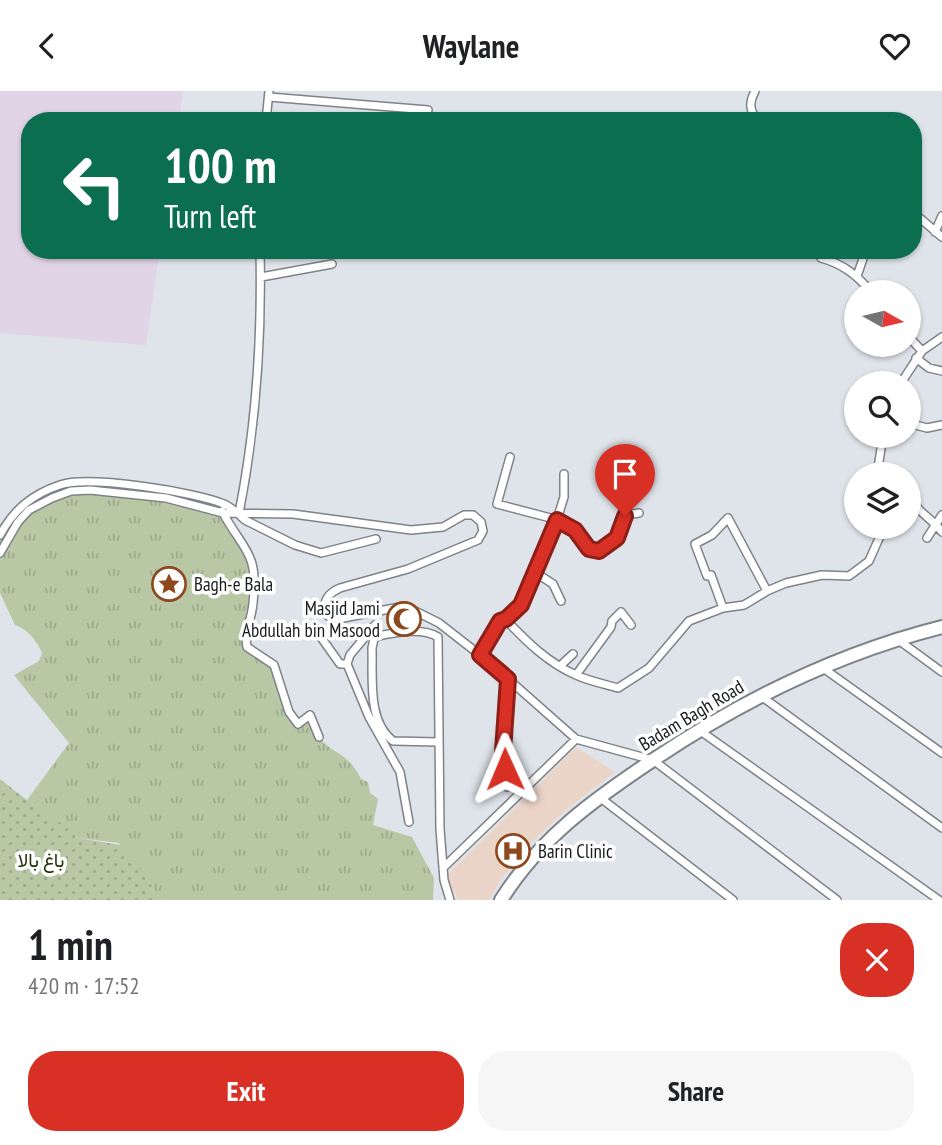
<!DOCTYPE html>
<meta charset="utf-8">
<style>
:root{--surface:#fff;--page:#f6f6f6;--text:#202124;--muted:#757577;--accent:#d93025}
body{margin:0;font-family:"PT Sans Narrow",Vazirmatn,sans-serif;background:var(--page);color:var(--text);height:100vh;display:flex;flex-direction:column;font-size:26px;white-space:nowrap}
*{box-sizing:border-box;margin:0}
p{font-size:23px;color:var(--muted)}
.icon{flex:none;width:38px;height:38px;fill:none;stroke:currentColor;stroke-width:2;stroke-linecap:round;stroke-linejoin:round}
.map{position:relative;height:809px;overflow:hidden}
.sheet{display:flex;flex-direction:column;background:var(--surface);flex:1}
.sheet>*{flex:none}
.hud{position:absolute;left:21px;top:21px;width:901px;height:147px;border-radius:28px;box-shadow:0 2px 5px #0004;background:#0b6e4f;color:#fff;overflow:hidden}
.needle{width:46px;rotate:98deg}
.controls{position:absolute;left:844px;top:189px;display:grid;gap:14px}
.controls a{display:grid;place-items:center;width:77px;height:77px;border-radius:50%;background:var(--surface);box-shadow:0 2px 5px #0004;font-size:35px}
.pin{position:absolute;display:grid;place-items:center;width:60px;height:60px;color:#fff;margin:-72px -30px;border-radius:50% 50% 50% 0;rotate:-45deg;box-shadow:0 0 7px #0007}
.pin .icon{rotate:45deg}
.me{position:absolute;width:77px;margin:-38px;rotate:359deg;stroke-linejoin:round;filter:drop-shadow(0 0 5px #0008)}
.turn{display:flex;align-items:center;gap:24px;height:147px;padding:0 28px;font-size:32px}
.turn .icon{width:91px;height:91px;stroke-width:2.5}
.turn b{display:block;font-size:49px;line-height:60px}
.round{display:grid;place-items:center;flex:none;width:74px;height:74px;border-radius:28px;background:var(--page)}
.overview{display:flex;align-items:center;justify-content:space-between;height:119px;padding:0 28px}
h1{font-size:42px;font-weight:700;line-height:52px}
.cta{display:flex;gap:14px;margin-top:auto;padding:14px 28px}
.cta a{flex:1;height:80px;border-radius:28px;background:var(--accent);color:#fff;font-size:28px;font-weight:700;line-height:80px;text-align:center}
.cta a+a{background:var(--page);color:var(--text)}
header{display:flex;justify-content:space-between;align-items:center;height:91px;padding:0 28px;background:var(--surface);font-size:32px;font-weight:700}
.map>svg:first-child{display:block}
.industrial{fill:#ebd5c8}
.education{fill:#e2d4e7}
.grass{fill:url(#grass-tufts)}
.park{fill:url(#park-dots)}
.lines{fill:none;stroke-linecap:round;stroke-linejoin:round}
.street-casing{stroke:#7e8389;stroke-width:10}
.primary-casing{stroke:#7e8389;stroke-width:16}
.street{stroke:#fff;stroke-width:7}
.primary{stroke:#fff;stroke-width:12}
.route-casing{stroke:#8d1f18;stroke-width:18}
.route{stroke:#d93025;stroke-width:12}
.labels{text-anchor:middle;stroke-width:7;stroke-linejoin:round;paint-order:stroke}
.poi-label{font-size:19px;fill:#181a1c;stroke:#fff;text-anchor:start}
.street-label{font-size:19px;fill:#181a1c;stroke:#fff}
.park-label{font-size:19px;fill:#233206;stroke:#fff}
</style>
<header><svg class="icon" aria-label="back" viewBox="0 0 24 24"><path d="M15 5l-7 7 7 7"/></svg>Waylane<svg class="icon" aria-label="heart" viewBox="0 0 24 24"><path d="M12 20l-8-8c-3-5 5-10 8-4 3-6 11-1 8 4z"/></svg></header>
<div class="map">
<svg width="942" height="809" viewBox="0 0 942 809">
<defs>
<pattern id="grass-tufts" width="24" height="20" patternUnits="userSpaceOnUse" patternTransform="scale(1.75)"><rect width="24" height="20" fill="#b8c7a4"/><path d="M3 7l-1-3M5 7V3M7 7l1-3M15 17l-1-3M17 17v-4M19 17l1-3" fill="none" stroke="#9daa8d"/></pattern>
<pattern id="park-dots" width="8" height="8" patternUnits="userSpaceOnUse" patternTransform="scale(1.75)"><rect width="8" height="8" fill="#b8c7a4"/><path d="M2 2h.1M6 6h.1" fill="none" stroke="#9daa8d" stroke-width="1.8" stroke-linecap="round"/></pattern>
</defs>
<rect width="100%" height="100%" fill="#dfe4ea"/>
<path class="industrial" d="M576,656L615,681L566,719L530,753L501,789L489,809H458L446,785Z"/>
<path class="education" d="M0,0H183L179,30H30V159H160L146,254L0,242Z"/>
<path class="grass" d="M63,392L167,398L220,411L223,422L254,481L246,552L274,574L297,633L310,624C313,632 315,644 322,650C340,666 349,664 361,688L368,691L370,702L378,708L373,734L412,746L434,787L433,809H162L119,752L78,747L62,732L56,733L27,709L69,652L14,584L39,570L42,562C37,550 28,538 15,534L0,502V444L25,411Z"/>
<path class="park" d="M0,688L56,732L62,731L78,747L126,755L129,764L162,809H0Z"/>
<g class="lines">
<g class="street-casing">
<path id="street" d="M755,0C749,12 749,19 758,30
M269,6L428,19
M266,30L269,0
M914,122L942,146
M935,141L942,125
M820,159L821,167C843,173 857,184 871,201
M857,185L866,159
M261,186L332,173
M908,245L922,260
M916,267L929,277L942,280
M901,292L922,260L942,246
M908,332L927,337L942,334
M510,366L497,413L562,430L575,439L589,458L599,460L617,447L626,424L639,422
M877,383L883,345
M908,396C917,426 926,420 942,441
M222,420C243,460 259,460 253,512C252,527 244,541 247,556L274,574L289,621L298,633L310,624L319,646
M239,422C256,336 262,247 260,159
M0,444C14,418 33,403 60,394C88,384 196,401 224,413C233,417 238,423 245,429L295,454L321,462L376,448
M927,447L942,424
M0,462L18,431L29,419L52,407L71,400L90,399L166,407L223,422L293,423L411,439L443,436L464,424H473L481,431L483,440L478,449L408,478L340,497C329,502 325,507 324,519L328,525L338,528L405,515L439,532L489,571L576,648L653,669L837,809
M536,482L553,493L561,510
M723,517L711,484L707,485L695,453L712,444L728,427L767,500
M506,529L521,514L555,435L564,406V383
M375,534L350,564L347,573L369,626L400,681L409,731
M318,542L340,573H347
M897,548L942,581
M480,564L500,530L506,529C526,550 548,572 576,584C589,590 604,593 618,597L649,577L689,530L723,517L744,514L767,500L786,492L822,484L849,485L869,470L880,445L881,436
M560,575L573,563
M823,577L942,662
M576,584L611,536L612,530L621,521L631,534
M761,605L942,737
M699,639L939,809
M438,651L393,650C367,630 373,587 372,557L374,548L378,545C397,541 422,536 438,546L440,738L444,789L450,809
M507,696L503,660L508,588
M598,705L733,809
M443,777L576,648"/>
</g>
<g class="primary-casing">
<path id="primary" d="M501,809C540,747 593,709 653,669C741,610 838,562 942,536"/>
</g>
<use href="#street" class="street"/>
<use href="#primary" class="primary"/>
</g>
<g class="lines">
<g class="route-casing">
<path id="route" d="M505,678L503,660L508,588L480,564L500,530L506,528L521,514L557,429L575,439L589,458L599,460L617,447L625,425"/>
</g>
<use href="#route" class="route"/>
</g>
<defs>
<g id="sight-ring" transform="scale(1.75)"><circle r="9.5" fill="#fff" stroke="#8d481d" stroke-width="1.5"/><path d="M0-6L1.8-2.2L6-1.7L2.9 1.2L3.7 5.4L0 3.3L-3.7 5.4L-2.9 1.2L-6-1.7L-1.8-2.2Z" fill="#8d481d"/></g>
<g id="mosque-ring" transform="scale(1.75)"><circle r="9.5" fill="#fff" stroke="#8d481d" stroke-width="1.5"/><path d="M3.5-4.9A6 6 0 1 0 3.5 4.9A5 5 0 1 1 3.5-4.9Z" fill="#8d481d"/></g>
<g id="hospital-ring" transform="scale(1.75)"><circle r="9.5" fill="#fff" stroke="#8d481d" stroke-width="1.5"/><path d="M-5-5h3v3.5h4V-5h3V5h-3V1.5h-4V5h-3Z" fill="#8d481d"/></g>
</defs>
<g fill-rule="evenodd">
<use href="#sight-ring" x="169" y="493"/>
<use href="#mosque-ring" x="404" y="528"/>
<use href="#hospital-ring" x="513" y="760"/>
</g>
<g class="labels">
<g class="poi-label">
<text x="194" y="500">Bagh-e Bala</text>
<text x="380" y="524" text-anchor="end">Masjid Jami<tspan x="380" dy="22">Abdullah bin Masood</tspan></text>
<text x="538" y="767">Barin Clinic</text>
</g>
<g class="street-label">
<text transform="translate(691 624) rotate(-31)" y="7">Badam Bagh Road</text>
</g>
<g class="park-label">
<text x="41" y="776">باغ بالا</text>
</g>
</g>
</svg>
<div class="controls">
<a><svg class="needle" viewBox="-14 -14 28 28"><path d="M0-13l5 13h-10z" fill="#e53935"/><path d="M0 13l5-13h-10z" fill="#757577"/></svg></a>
<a><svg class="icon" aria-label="search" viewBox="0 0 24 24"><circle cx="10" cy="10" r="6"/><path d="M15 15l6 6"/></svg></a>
<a><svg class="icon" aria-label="layers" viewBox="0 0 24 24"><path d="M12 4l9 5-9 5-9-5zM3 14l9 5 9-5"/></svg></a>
</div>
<div class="pin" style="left:625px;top:425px;background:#d93025"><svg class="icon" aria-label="arrive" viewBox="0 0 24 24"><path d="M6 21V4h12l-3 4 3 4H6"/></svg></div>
<svg class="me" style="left:505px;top:678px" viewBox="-20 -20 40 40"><path d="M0-17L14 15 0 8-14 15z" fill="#d93025" stroke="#fff" stroke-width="4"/></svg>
<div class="hud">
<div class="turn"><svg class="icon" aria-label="left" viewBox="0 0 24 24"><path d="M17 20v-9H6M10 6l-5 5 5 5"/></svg><div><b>100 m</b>Turn left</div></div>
</div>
</div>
<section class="sheet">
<div class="overview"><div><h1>1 min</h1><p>420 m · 17:52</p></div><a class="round" style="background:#d93025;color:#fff"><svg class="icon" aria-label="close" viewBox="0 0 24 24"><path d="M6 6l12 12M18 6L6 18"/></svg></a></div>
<div class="cta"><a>Exit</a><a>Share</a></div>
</section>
